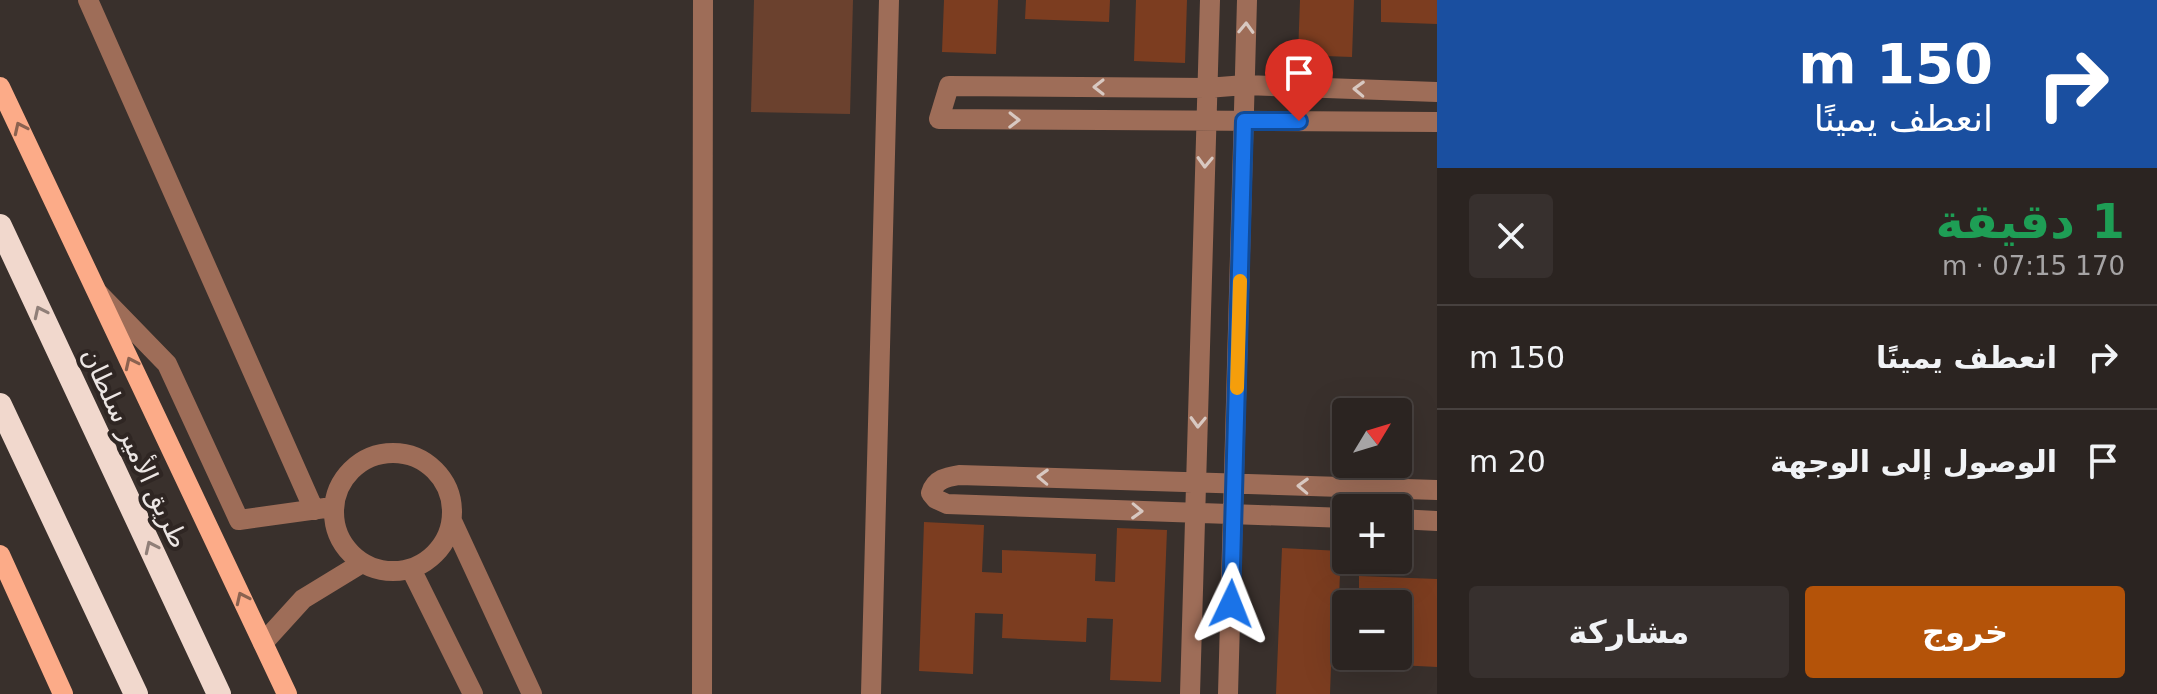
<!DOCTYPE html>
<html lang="ar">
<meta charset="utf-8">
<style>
:root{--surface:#2b2421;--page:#37302e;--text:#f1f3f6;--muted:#a6a4a5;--line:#47413f;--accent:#b45309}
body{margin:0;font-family:"DejaVu Sans","Noto Sans Arabic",sans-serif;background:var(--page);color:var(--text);direction:rtl;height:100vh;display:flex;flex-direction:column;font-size:30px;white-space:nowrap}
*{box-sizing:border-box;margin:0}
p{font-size:26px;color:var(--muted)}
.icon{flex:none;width:44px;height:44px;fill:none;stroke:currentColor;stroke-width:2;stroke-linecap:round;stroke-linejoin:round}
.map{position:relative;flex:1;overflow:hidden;direction:ltr}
.sheet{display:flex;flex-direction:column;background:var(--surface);width:720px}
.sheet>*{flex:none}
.guide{background:#1a4fa0;color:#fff;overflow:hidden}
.needle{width:52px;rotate:52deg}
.tools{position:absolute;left:1332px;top:398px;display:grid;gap:16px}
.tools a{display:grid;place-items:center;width:80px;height:80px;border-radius:8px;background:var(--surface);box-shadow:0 8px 32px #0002,0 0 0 2px var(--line);font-size:40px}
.pin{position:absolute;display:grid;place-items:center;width:68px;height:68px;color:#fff;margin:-82px -34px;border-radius:50% 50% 50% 0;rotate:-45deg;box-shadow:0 0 8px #0007}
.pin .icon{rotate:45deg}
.me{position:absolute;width:88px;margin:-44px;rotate:2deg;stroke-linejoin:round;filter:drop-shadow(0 0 6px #0008)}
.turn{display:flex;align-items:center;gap:28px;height:168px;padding:0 32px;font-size:36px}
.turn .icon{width:104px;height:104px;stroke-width:2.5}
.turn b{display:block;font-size:56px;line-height:68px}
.round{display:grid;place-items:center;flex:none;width:84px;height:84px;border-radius:8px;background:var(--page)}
.head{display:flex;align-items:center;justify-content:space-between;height:136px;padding:0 32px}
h1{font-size:48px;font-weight:700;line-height:60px;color:#1e9e55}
.primary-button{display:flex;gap:16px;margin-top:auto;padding:16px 32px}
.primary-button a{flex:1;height:92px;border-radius:8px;background:var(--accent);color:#fff;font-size:32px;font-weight:700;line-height:92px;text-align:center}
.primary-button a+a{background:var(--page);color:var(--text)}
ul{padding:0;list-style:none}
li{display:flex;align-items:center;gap:24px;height:104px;padding:0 32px;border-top:2px solid var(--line)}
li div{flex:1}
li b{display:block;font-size:30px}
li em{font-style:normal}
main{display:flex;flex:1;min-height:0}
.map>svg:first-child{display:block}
.green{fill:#6b412e}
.building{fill:#7c3d20}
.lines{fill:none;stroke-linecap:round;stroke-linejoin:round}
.minor{stroke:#9e6d58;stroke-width:20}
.major{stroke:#fcab88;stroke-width:20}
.highway{stroke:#f1d8cd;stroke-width:24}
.oneway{stroke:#d8c8c1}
.oneway2{stroke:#8b6250}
.oneway3{stroke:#907f78}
.route-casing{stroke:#114b97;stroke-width:20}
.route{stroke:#1a73e8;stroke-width:14}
.slow{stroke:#f59e0b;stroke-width:14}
.labels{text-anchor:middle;stroke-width:8;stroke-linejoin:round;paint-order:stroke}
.street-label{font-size:26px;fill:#ece6e4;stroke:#2f2623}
</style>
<main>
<section class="sheet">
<div class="guide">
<div class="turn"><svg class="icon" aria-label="right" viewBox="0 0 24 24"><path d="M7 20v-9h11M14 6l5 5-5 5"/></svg><div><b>150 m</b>انعطف يمينًا</div></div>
</div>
<div class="head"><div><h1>1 دقيقة</h1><p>170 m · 07:15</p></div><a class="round"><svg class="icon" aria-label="close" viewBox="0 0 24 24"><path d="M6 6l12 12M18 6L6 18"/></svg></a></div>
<ul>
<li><svg class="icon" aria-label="right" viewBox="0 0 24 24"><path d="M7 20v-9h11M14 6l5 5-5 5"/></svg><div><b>انعطف يمينًا</b></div><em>150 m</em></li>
<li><svg class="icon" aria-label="arrive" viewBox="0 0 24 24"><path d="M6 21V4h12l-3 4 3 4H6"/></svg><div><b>الوصول إلى الوجهة</b></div><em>20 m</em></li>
</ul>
<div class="primary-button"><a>خروج</a><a>مشاركة</a></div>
</section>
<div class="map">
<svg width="1437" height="694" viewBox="0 0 1437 694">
<rect width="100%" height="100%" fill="#39302c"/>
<path class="green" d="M754,0H853L850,114L751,112Z"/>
<path class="building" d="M944,0H998L996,54L942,52Z
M1026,0H1110L1109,22L1025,19Z
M1136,0H1187L1185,63L1134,61Z
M1300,0H1354L1352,57L1298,55Z
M1381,0H1437V24L1381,22Z
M924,522L984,525L982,572L1002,573V550L1096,554L1095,581L1115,582L1117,528L1167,530L1161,682L1110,680L1113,619L1087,618L1086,642L1002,638L1003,614L975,613L973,674L919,671Z
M1282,548L1341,551L1339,597L1359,598V576L1437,579V667L1359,663V656H1398V604H1346V639L1332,638L1330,694H1276Z"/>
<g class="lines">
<path class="minor" d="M88,0L314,510
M1437,92L1245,85L1207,88L949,86L939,119L1437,122
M99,294L167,364L239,520L325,508
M334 512a59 59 0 1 1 118 0a59 59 0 1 1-118 0Z
M1346,518L947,504L936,499L931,493C935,479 947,477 959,475L1437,490
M1398,519L1437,521
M452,521L532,694
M411,569L473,694
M263,643L303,599L362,563
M702,694L703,0
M871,694L889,0
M1190,694L1210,0
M1228,694L1247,0"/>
<path class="major" d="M0,87L287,694
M0,555L63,694"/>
<path class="highway" d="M0,226L219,694
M0,405L136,694"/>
</g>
<defs><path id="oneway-chevron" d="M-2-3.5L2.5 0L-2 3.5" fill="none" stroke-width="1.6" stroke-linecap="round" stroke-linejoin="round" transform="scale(2)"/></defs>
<g class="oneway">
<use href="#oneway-chevron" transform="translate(1246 28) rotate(-88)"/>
<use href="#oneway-chevron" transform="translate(1099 87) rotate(-180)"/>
<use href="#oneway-chevron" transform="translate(1359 89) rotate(-178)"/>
<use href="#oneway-chevron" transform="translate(1014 120) rotate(1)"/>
<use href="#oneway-chevron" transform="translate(1205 162) rotate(92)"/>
<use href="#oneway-chevron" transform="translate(1198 422) rotate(92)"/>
<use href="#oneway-chevron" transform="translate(1043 477) rotate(-178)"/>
<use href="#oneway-chevron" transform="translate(1303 486) rotate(-178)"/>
<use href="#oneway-chevron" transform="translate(1137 511) rotate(2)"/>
</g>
<g class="oneway2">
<use href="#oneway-chevron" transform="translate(20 128) rotate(-115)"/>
<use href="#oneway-chevron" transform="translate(131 363) rotate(-115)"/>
<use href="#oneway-chevron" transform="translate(242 598) rotate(-115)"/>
</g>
<g class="oneway3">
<use href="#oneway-chevron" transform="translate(40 312) rotate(-115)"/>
<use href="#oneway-chevron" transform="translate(151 547) rotate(-115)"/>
</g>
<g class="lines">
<g class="route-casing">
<path id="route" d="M1231,604L1244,121H1299"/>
</g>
<use href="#route" class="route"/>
<path class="slow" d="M1237,388L1240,281"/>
</g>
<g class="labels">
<g class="street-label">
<text transform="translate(135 448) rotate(65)" y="9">طريق الأمير سلطان</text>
</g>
</g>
</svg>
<div class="tools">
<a><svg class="needle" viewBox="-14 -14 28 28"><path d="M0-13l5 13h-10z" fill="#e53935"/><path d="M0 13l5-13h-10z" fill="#a6a4a5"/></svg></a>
<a>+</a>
<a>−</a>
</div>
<div class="pin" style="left:1299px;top:121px;background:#d93025"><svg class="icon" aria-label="arrive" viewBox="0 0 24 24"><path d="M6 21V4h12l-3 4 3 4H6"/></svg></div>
<svg class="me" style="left:1231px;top:604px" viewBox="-20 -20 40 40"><path d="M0-17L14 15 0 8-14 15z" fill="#1a73e8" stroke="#fff" stroke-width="4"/></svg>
</div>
</main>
